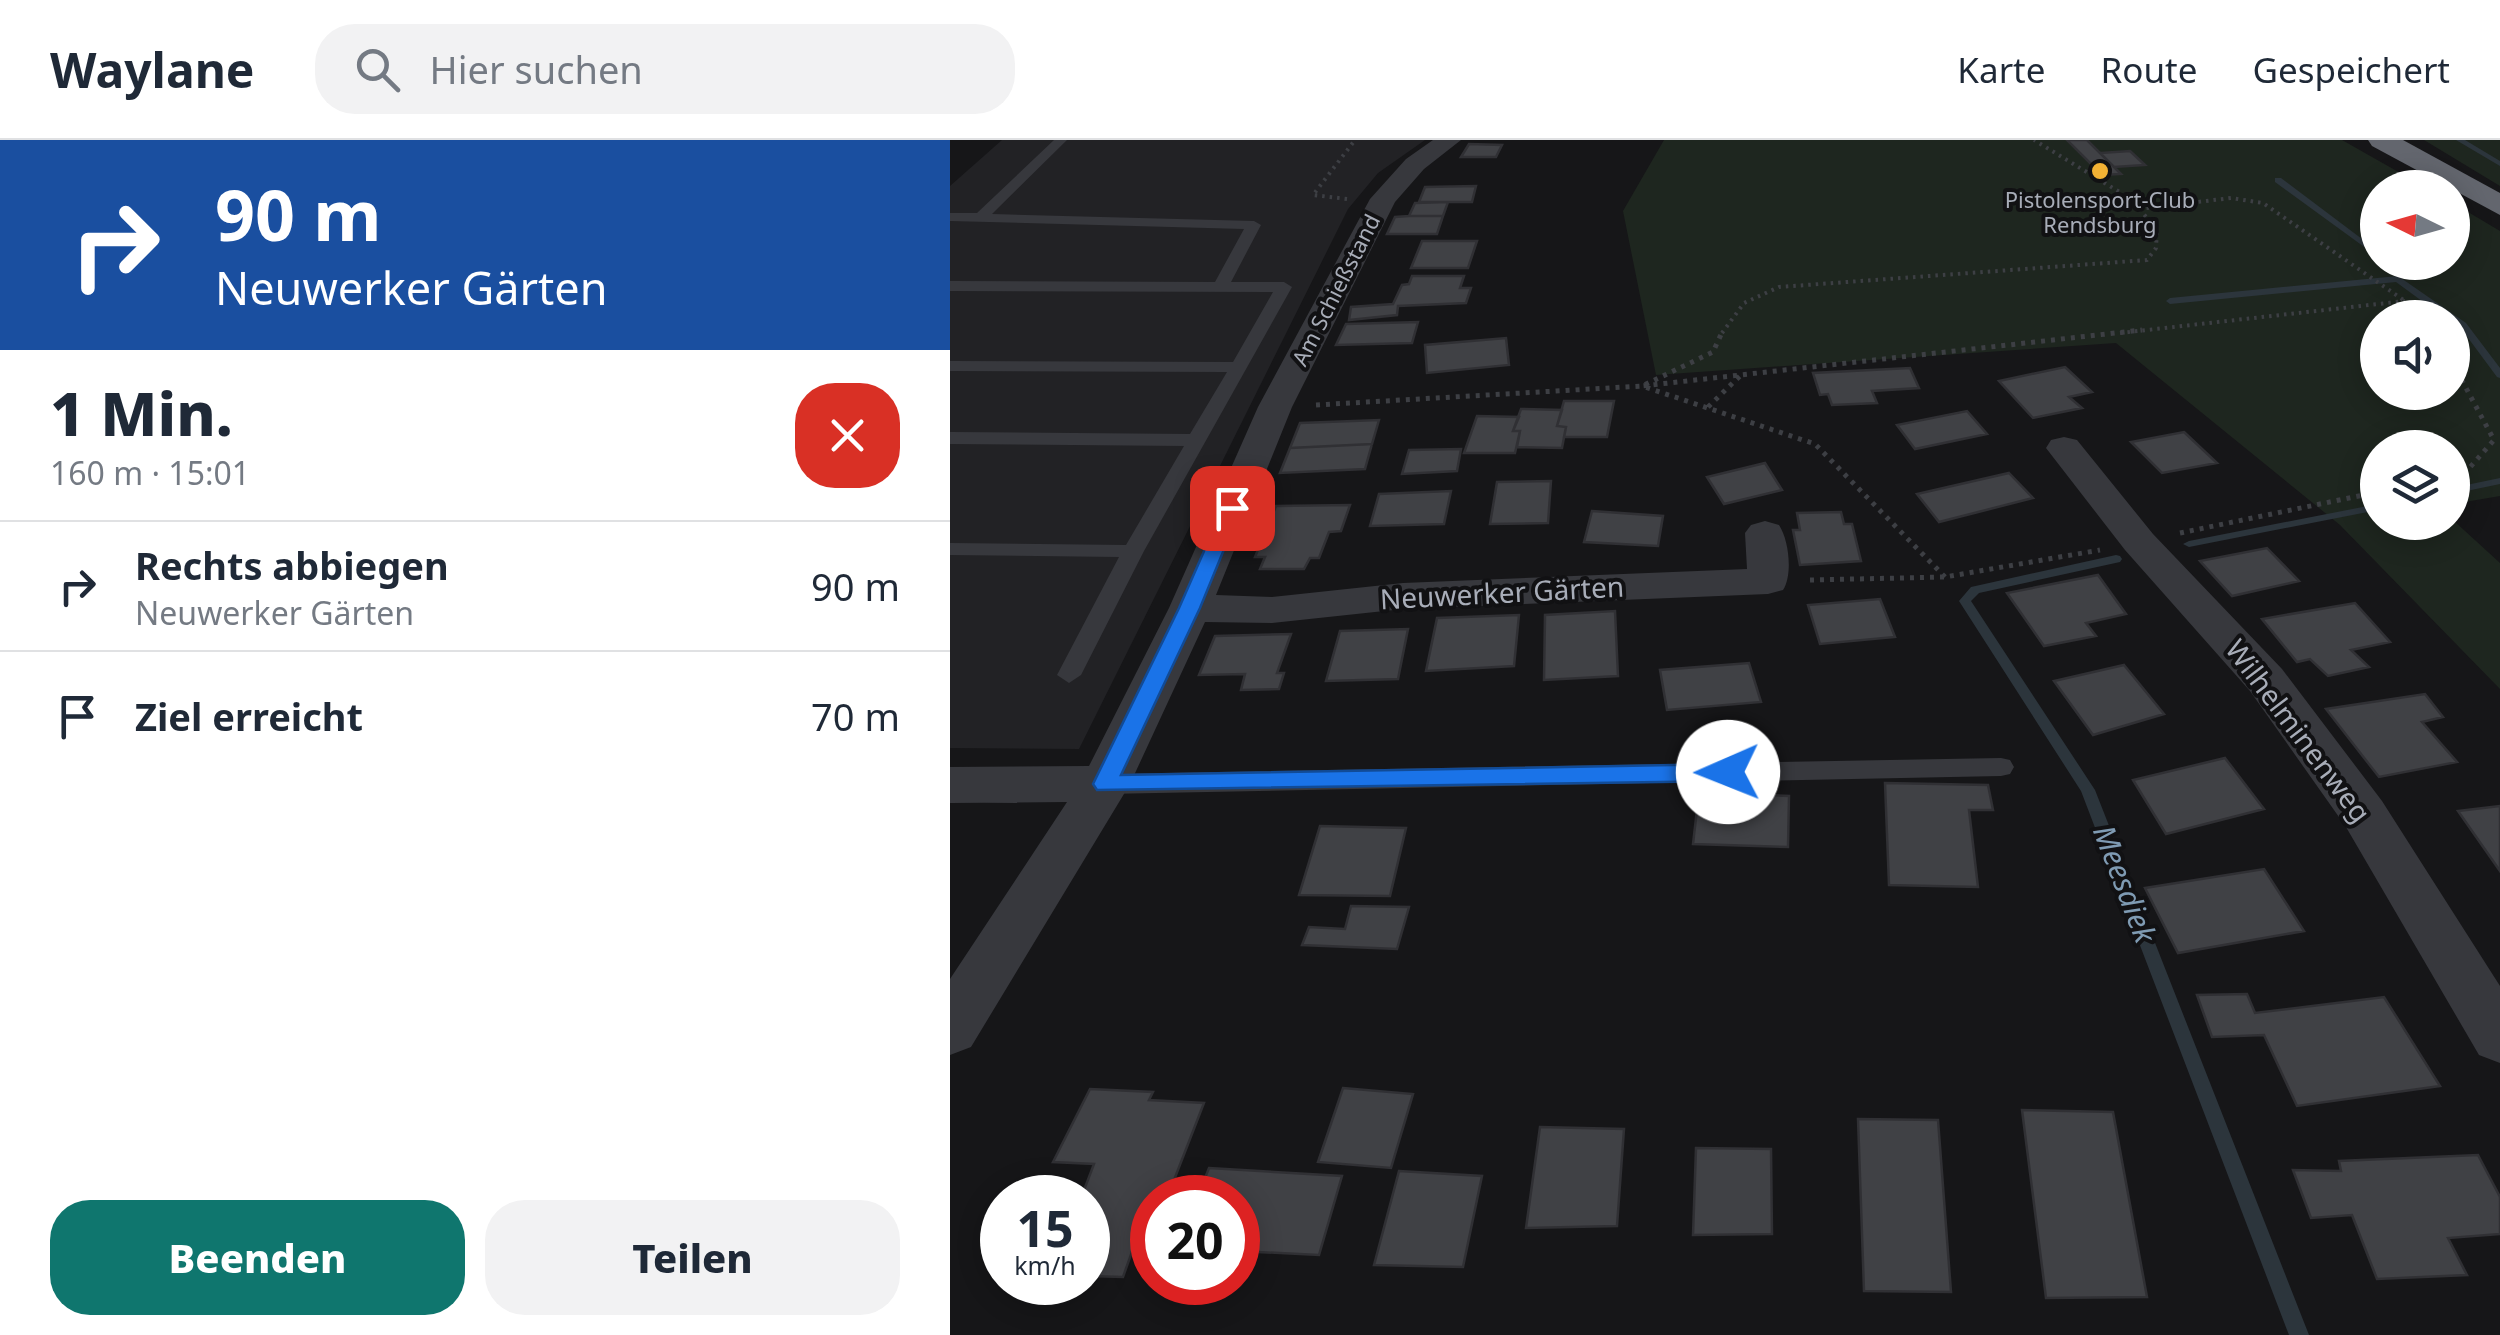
<!DOCTYPE html>
<html lang="de">
<meta charset="utf-8">
<style>
:root{--surface:#fff;--page:#f2f2f3;--text:#1f2937;--muted:#747a83;--line:#e0e1e3;--accent:#0f766e}
body{margin:0;font-family:"Noto Sans",sans-serif;background:var(--page);color:var(--text);height:100vh;display:flex;flex-direction:column;font-size:38px;white-space:nowrap}
*{box-sizing:border-box;margin:0}
p{font-size:32px;color:var(--muted)}
.icon{flex:none;width:55px;height:55px;fill:none;stroke:currentColor;stroke-width:2;stroke-linecap:round;stroke-linejoin:round}
.map{position:relative;flex:1;overflow:hidden}
.side{display:flex;flex-direction:column;background:var(--surface);width:950px}
.side>*{flex:none}
.guide{background:#1a4fa0;color:#fff;overflow:hidden}
.needle{width:65px;rotate:275deg}
.fabs{position:absolute;left:1410px;top:30px;display:grid;gap:20px}
.fabs a{display:grid;place-items:center;width:110px;height:110px;border-radius:50%;background:var(--surface);box-shadow:0 5px 25px #0003;font-size:50px}
.speed{position:absolute;left:30px;top:1035px;display:flex;gap:20px;font-size:50px;font-weight:700;text-align:center}
.speed>*{display:grid;place-content:center;width:130px;height:130px;border-radius:50%;background:var(--surface);box-shadow:0 5px 25px #0003;line-height:1}
.speed small{font-size:25px;font-weight:400}
.speed .limit{border:15px solid #d22;background:#fff;color:#111}
.pin{position:absolute;display:grid;place-items:center;width:85px;height:85px;color:#fff;margin:-42px;border-radius:20px;box-shadow:0 5px 15px #0006}
.me{position:absolute;width:110px;margin:-55px;rotate:269deg;stroke-linejoin:round;filter:drop-shadow(0 0 8px #0008)}
.turn{display:flex;align-items:center;gap:35px;height:210px;padding:0 50px;font-size:45px}
.turn .icon{width:130px;height:130px;stroke-width:2.5}
.turn b{display:block;font-size:70px;line-height:85px}
.round{display:grid;place-items:center;flex:none;width:105px;height:105px;border-radius:40px;background:var(--page)}
.summary{display:flex;align-items:center;justify-content:space-between;height:170px;padding:0 50px}
h1{font-size:60px;font-weight:800;line-height:75px}
.cta{display:flex;gap:20px;margin-top:auto;padding:20px 50px}
.cta a{flex:1;height:115px;border-radius:40px;background:var(--accent);color:#fff;font-size:40px;font-weight:800;line-height:115px;text-align:center}
.cta a+a{background:var(--page);color:var(--text)}
ul{padding:0;list-style:none}
li{display:flex;align-items:center;gap:30px;height:130px;padding:0 50px;border-top:2px solid var(--line)}
li div{flex:1}
li b{display:block;font-size:38px}
li em{font-style:normal}
header{display:flex;align-items:center;gap:60px;box-sizing:border-box;height:140px;padding:0 50px;background:var(--surface);border-bottom:2px solid var(--line)}
header strong{font-size:48px}
nav{display:flex;gap:55px;margin-inline-start:auto;font-size:35px}
.search{width:700px;height:90px;background:var(--page);display:flex;align-items:center;gap:25px;box-sizing:border-box;padding:0 35px;border-radius:40px;color:var(--muted);font-size:38px}
main{display:flex;flex:1;min-height:0}
.map>svg:first-child{display:block}
.built{fill:#222225}
.green{fill:#1e261f;fill-rule:evenodd}
.lines{fill:none;stroke-linecap:round;stroke-linejoin:round}
.stream{fill:#2c353c;fill-rule:evenodd}
.building{fill:#404145;stroke:#303034;stroke-width:2.5}
.path-far1{stroke:#3d3f44;stroke-width:4;stroke-dasharray:2.5 5;stroke-linecap:butt}
.path{stroke:#3d3f44;stroke-width:5;stroke-dasharray:4 6;stroke-linecap:butt}
.lane{fill:#37383d;fill-rule:evenodd}
.street{fill:#37383d;fill-rule:evenodd}
.highway{fill:#63666e;fill-rule:evenodd}
.route{fill:#1a73e8;stroke:#114b97;stroke-width:2.5}
.poi-dot{fill:#f2b134;stroke:#111113;stroke-width:4}
.labels{text-anchor:middle;stroke-width:8;stroke-linejoin:round;paint-order:stroke}
.far-poi-label{font-size:22px;fill:#a8adb8;stroke:#111113}
.far-street-label{font-size:22px;fill:#a8adb8;stroke:#111113}
.street-label{font-size:28px;fill:#a8adb8;stroke:#111113}
.water-label{font-size:30px;font-style:italic;fill:#7f9bb3;stroke:#111113}
</style>
<header>
<strong>Waylane</strong>
<div class="search"><svg class="icon" aria-label="search" viewBox="0 0 24 24"><circle cx="10" cy="10" r="6"/><path d="M15 15l6 6"/></svg>Hier suchen</div>
<nav><a>Karte</a><a>Route</a><a>Gespeichert</a></nav>
</header>
<main>
<section class="side">
<div class="guide">
<div class="turn"><svg class="icon" aria-label="right" viewBox="0 0 24 24"><path d="M7 20v-9h11M14 6l5 5-5 5"/></svg><div><b>90 m</b>Neuwerker Gärten</div></div>
</div>
<div class="summary"><div><h1>1 Min.</h1><p>160 m · 15:01</p></div><a class="round" style="background:#d93025;color:#fff"><svg class="icon" aria-label="close" viewBox="0 0 24 24"><path d="M6 6l12 12M18 6L6 18"/></svg></a></div>
<ul>
<li><svg class="icon" aria-label="right" viewBox="0 0 24 24"><path d="M7 20v-9h11M14 6l5 5-5 5"/></svg><div><b>Rechts abbiegen</b><p>Neuwerker Gärten</p></div><em>90 m</em></li>
<li><svg class="icon" aria-label="arrive" viewBox="0 0 24 24"><path d="M6 21V4h12l-3 4 3 4H6"/></svg><div><b>Ziel erreicht</b></div><em>70 m</em></li>
</ul>
<div class="cta"><a>Beenden</a><a>Teilen</a></div>
</section>
<div class="map">
<svg width="1550" height="1195" viewBox="0 0 1550 1195">
<rect width="100%" height="100%" fill="#161618"/>
<path class="built" d="M52,0H475L428,33L398,69L129,609L0,608V46Z"/>
<path class="green" d="M714,0H1392L1475,47L1428,48V122H1502L1503,63L1550,91V356L1503,364L1502,308H1428V382L1503,380L1550,423V549L1390,385L1166,203L706,235L673,71ZM1428,178H1502V252H1428Z
M1474,0H1550V46Z"/>
<g class="lines">
<path class="stream" d="M1506,0H1515L1550,21V26Z
M1325,38H1331L1428,111V117L1325,42Z
M1448,136L1516,183L1550,228V238L1547,237L1510,187L1502,182V178H1495L1446,142L1220,164L1216,161L1220,158Z
M1550,338V344L1502,354V348Z
M1428,364V370L1239,407L1233,404L1239,401Z
M1166,415L1170,416L1172,419L1170,422L1029,453L1021,461L1145,650L1359,1195H1339L1131,651L1009,461L1021,447Z"/>
</g>
<path class="building" d="M1117,0H1137L1171,34L1152,35Z
M519,4L552,5L546,17H511Z
M1180,11L1195,25L1164,27L1150,13Z
M526,46L522,62H469L475,47Z
M498,62L493,76H459L465,63Z
M459,76H493L487,94H437L445,77Z
M472,101H527L518,128H461Z
M462,136H514L510,148H521L516,163L448,166L447,175L399,180L401,167L443,164L452,145L459,144Z
M468,182L462,203L386,205L396,184Z
M556,198L559,225L477,233L475,205Z
M1115,227L1142,252L1119,257L1132,268L1083,278L1049,241Z
M960,228L969,248L922,251L927,263L882,265L878,254L870,255L863,233Z
M614,261H664L657,297H614L616,287L607,286Z
M571,269L612,270L607,286L616,287L612,308L567,307L570,291H563Z
M1017,271L1037,294L965,309L947,285Z
M527,276L569,277L563,291H570L565,313H514Z
M429,280L422,304L340,308L350,283Z
M1234,292L1267,323L1212,333L1181,302Z
M422,304L415,329L330,333L340,308Z
M511,309L507,331L452,334L459,310Z
M815,323L832,350L774,364L757,337Z
M1059,333L1083,358L989,382L967,354Z
M601,341L598,383L540,384L547,342Z
M501,351L494,384L420,386L429,354Z
M400,365L391,391L379,392L369,418H360L354,429H310L315,417H305L326,366Z
M642,371L713,376L708,406L634,402Z
M891,372L894,384H902L911,421L850,425L843,390H850L847,373Z
M1317,408L1349,441L1282,456L1250,421Z
M1148,435L1176,474L1136,483L1146,496L1094,506L1057,453Z
M930,459L945,497L870,504L858,465Z
M1405,463L1440,502L1401,510L1419,527L1378,536L1360,519L1347,522L1312,479Z
M665,471L668,536L594,540L595,475Z
M569,475L564,526L476,531L487,478Z
M458,489L448,539L376,541L390,491Z
M341,494L327,533H334L329,549L291,550L295,534L249,535L265,496Z
M799,523L811,562L717,570L710,530Z
M1174,525L1214,574L1143,595L1104,541Z
M1475,554L1493,577L1472,582L1507,622L1429,637L1376,569Z
M1275,618L1314,669L1216,694L1183,640Z
M935,643L1038,645L1043,670H1019L1028,747L939,745Z
M749,652L839,656L838,707L743,704Z
M1550,666V731L1508,671Z
M370,686L456,688L440,756L349,755Z
M1314,729L1354,791L1228,813L1195,748Z
M401,766L459,767L447,809L352,805L359,787L395,789Z
M1297,854L1305,873L1434,857L1490,946L1347,966L1314,895L1262,897L1247,855Z
M393,948L463,954L441,1028L368,1022Z
M140,949L203,952L199,960L254,963L219,1053H203L173,1137L138,1136V1058H131L144,1024L103,1022Z
M1072,970L1163,972L1197,1157L1096,1158Z
M908,979L988,980L1001,1152L914,1151Z
M590,987L674,989L667,1086L576,1088Z
M746,1008L821,1009L822,1094L743,1095Z
M1528,1015L1550,1057V1094L1498,1098L1517,1135L1427,1139L1402,1075L1361,1078L1343,1030L1391,1031L1389,1021Z
M259,1028L392,1036L369,1115L288,1111V1058H247Z
M449,1031L532,1036L513,1127L424,1125Z"/>
<g class="lines">
<path class="path-far1" d="M397,59L363,55L405,0
M1189,69L1281,58L1313,63L1455,161L1468,178
M772,193L794,163L829,147L1197,120L1206,108L1207,90L1181,59L1084,0
M1170,193L1455,161"/>
<path class="path" d="M1502,222L1544,300L1514,334L1502,336
M366,265L692,246L763,212L773,190
M758,267L793,233
M1230,393L1428,352
M995,437L865,304L692,246L1192,190
M860,440L995,437L1150,410"/>
<path class="lane" d="M104,0H117L42,74L304,81L311,85L281,142H334L342,147L194,411L131,535L119,543L107,535L169,417L0,415V403L176,405L234,306L0,304V292L240,294L277,232L0,231V221L283,222L323,152L0,151V141L265,142L294,89L0,81V73H27Z
M1051,618L1060,620L1064,627L1060,634L1051,636L155,654L146,651L142,644L146,637L155,634Z"/>
<path class="street" d="M483,0H511L474,29L445,62L342,267L266,455L322,457L453,443L797,429L795,393L801,385L815,381L829,385C839,400 843,435 833,450L818,454L453,469L322,483L255,482L180,644L21,907L0,915V839L117,662L0,663V627L139,626L219,468L308,267L420,59L456,19Z
M1114,297L1127,300L1203,394L1332,529L1432,661L1550,846V923L1529,915L1396,687L1300,551L1175,410L1096,308L1101,300Z"/>
<path class="highway" d="M1418,0H1453L1550,53V75L1422,6Z"/>
</g>
<path class="route" d="M282,362L291,368L250,468L171,635L778,624L790,632L778,641L147,650L143,644L229,468L273,368Z"/>
<circle class="poi-dot" cx="1150" cy="31" r="10"/>
<g class="labels">
<g class="far-poi-label">
<text x="1150" y="68">Pistolensport-Club<tspan x="1150" dy="25">Rendsburg</tspan></text>
</g>
<g class="far-street-label">
<text transform="translate(386 150) rotate(-63)" y="8">Am Schießstand</text>
</g>
<g class="street-label">
<text transform="translate(552 453) rotate(-3)" y="10">Neuwerker Gärten</text>
<text transform="translate(1348 591) rotate(53)" y="10">Wilhelminenweg</text>
</g>
<g class="water-label">
<text transform="translate(1174 744) rotate(69)" y="10">Meesdiek</text>
</g>
</g>
</svg>
<div class="fabs">
<a><svg class="needle" viewBox="-14 -14 28 28"><path d="M0-13l5 13h-10z" fill="#e53935"/><path d="M0 13l5-13h-10z" fill="#747a83"/></svg></a>
<a><svg class="icon" aria-label="sound" viewBox="0 0 24 24"><path d="M4 9h4l5-4v14l-5-4H4zM17 9q2 3 0 6"/></svg></a>
<a><svg class="icon" aria-label="layers" viewBox="0 0 24 24"><path d="M12 4l9 5-9 5-9-5zM3 14l9 5 9-5"/></svg></a>
</div>
<div class="speed"><div>15<small>km/h</small></div><div class="limit">20</div></div>
<div class="pin" style="left:282px;top:368px;background:#d93025"><svg class="icon" aria-label="arrive" viewBox="0 0 24 24"><path d="M6 21V4h12l-3 4 3 4H6"/></svg></div>
<svg class="me" style="left:778px;top:632px" viewBox="-20 -20 40 40"><circle r="19" fill="#fff"/><path d="M0-13L10 11 0 6-10 11z" fill="#1a73e8"/></svg>
</div>
</main>
